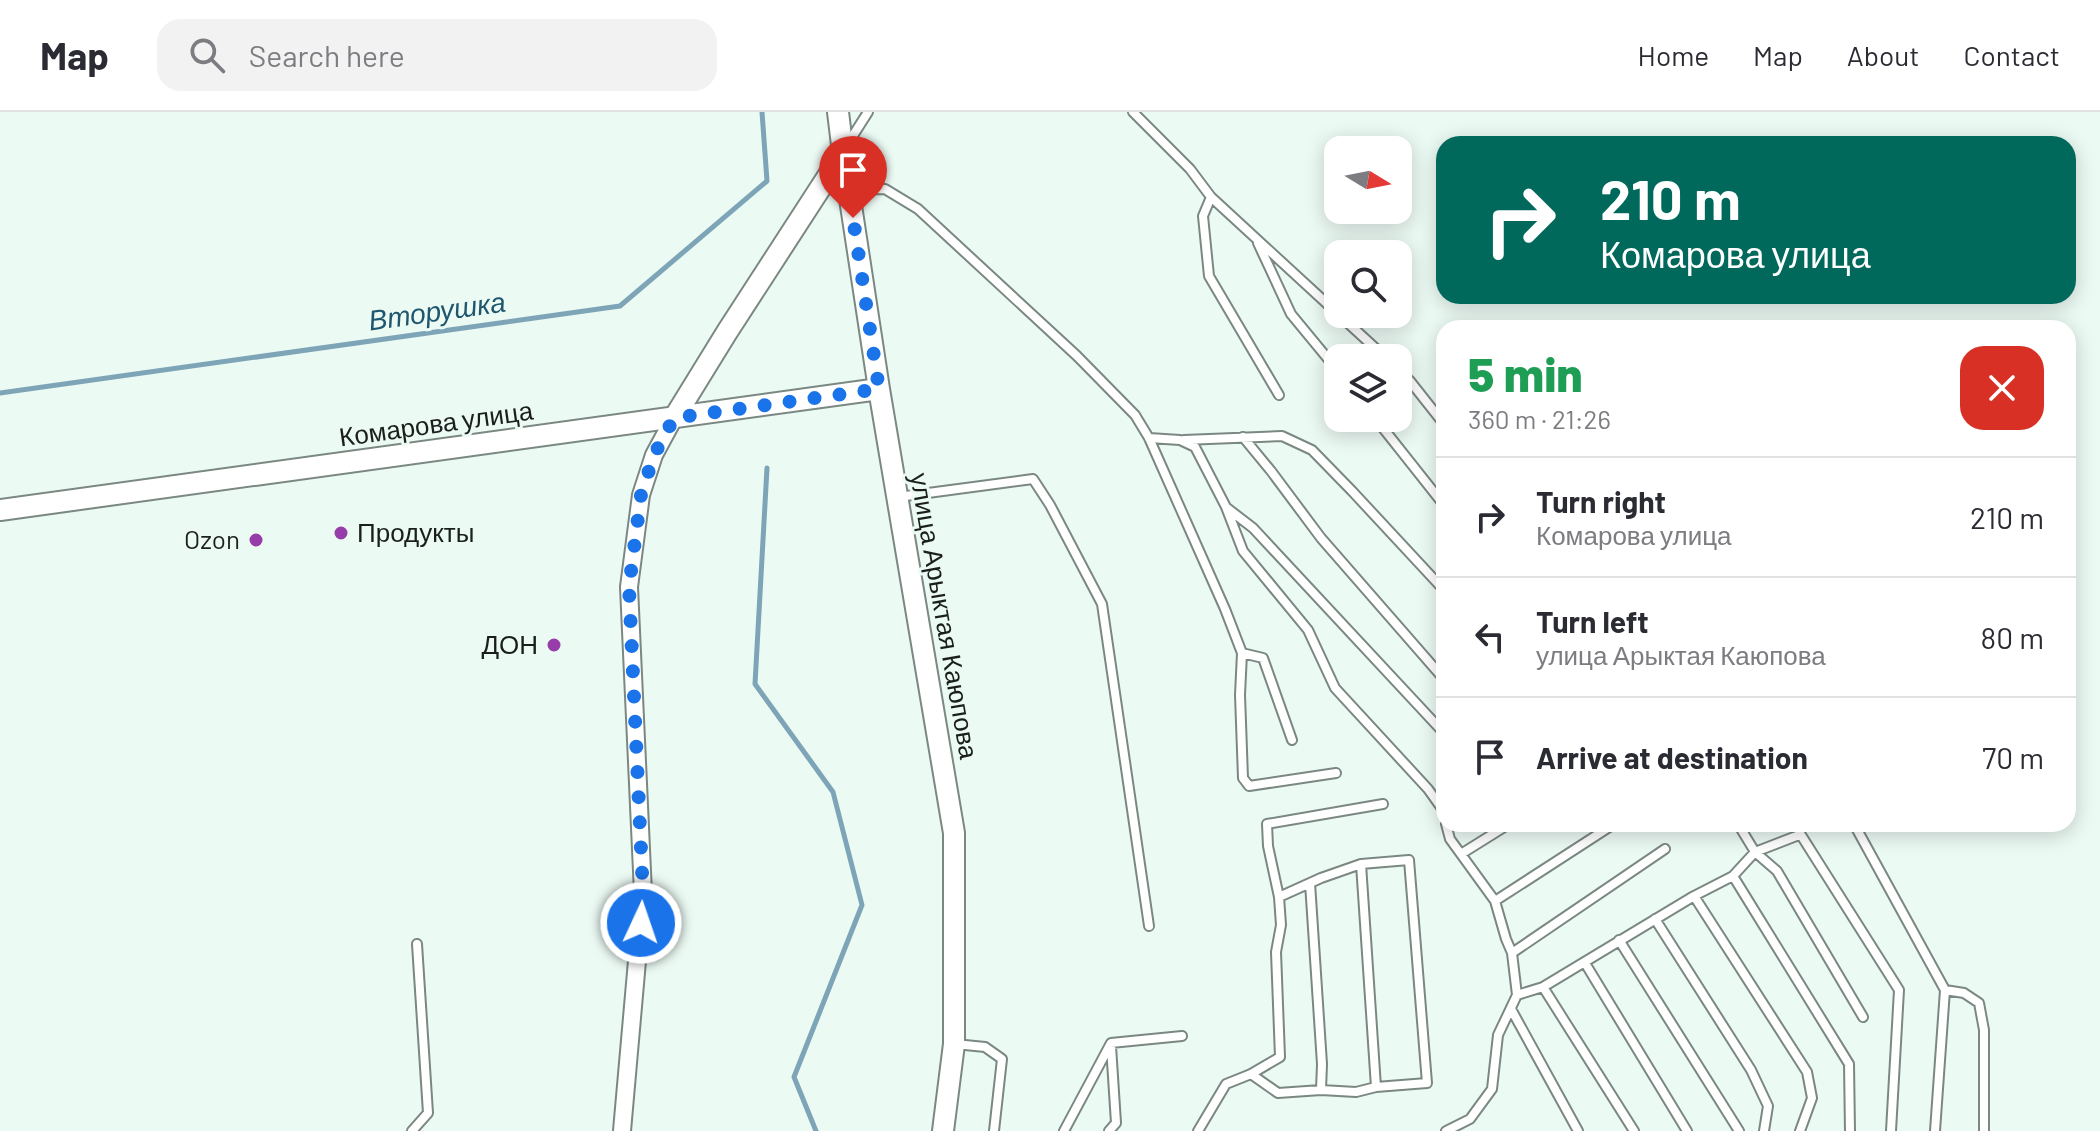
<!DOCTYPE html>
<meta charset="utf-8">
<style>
:root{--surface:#fff;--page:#f2f2f3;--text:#2b2b33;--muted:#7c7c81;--line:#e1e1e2}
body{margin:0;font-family:Barlow,sans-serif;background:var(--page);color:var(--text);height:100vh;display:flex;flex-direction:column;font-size:30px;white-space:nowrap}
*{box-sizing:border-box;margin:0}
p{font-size:26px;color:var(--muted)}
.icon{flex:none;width:44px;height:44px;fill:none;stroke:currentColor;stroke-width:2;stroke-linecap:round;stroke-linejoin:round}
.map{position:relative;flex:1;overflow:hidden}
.drawer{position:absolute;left:1436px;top:208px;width:640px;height:512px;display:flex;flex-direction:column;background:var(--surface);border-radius:24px;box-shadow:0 4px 20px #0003}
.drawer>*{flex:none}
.hud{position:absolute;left:1436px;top:24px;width:640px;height:168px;border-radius:24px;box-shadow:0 4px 20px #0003;background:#00695c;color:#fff;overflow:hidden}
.needle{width:52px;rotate:100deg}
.buttons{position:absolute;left:1324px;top:24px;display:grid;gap:16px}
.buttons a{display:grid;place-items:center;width:88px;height:88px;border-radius:16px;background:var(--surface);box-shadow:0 4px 20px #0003;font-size:40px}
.pin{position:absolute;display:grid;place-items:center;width:68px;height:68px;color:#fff;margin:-82px -34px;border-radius:50% 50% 50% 0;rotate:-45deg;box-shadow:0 0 8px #0007}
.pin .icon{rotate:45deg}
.me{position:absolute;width:88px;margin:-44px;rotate:3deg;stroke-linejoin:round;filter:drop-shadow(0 0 6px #0008)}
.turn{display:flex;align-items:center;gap:28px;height:168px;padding:0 32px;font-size:36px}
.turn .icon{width:104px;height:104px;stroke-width:2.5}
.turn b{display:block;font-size:56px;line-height:68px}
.round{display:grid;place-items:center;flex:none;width:84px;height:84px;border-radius:24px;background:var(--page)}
.overview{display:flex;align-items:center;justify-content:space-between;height:136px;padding:0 32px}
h1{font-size:48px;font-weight:800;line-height:60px;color:#1e9e55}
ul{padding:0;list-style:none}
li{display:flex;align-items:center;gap:24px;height:120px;padding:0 32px;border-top:2px solid var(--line)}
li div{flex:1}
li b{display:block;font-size:30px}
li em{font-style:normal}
header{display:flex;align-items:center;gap:48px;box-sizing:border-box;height:112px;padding:0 40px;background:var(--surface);border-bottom:2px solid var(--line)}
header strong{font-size:38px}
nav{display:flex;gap:44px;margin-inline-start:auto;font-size:28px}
.search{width:560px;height:72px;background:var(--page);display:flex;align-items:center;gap:20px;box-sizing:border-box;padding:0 28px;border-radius:24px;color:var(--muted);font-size:30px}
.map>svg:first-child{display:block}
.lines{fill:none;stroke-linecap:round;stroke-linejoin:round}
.stream{stroke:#7da5b7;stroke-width:5}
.service-casing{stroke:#7b8882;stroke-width:12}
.minor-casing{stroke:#7b8882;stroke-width:20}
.tertiary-casing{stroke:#7b8882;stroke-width:24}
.service{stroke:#fff;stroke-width:8}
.minor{stroke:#fff;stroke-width:16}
.tertiary{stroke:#fff;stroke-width:20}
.route{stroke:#1a73e8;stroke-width:14;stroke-dasharray:0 25.2}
.poi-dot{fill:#973da9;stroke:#ecfaf4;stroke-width:3}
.labels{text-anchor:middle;stroke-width:6;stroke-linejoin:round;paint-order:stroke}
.street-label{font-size:26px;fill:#1a1f1d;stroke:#ecfaf4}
.poi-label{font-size:26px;fill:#1a1f1d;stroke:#ecfaf4;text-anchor:end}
.water-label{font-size:28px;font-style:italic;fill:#1f566d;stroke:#ecfaf4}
</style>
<header>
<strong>Map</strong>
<div class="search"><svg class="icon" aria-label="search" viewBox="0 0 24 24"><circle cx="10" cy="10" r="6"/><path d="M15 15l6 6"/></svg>Search here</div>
<nav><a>Home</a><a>Map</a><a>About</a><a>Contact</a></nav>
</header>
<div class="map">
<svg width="2100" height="1019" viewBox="0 0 2100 1019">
<rect width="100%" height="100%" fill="#ecfaf4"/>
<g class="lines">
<path class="stream" d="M0,281L620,194L767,69L762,0
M767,356L755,572L833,680L862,793L794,965L816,1019"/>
<g class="service-casing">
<path id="service" d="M1133,0L1190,57L1211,85L1386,246
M847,33L868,0
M850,78L885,77L918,97L1077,244L1135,303L1149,326L1225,497L1242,541L1240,583L1243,666L1249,674L1336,661
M1211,85L1203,104L1209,164L1279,283
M1258,131L1291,202L1338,259
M1398,258L1410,269L1444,312
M1375,306L1444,393
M1243,325L1271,359L1321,426L1444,567
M1149,326L1180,328L1195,335L1226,395L1243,439L1308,518L1335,576L1428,677L1443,698L1444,703
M1184,328L1282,324L1312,338L1352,379L1444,478
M898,385L1033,367L1050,393L1102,492L1149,814
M1227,396L1253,416L1444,621
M1242,541L1263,546L1292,628
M1738,712L1755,740L1777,759L1863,905
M1794,712L1899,878L1891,1019
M1854,712L1945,878L1935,1019
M1461,742L1509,712
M1361,752L1376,975
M1733,764L1849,952L1850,1019
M1310,771L1322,952L1321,978
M1694,784L1807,960L1812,986L1800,1019
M1495,789L1614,712
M1655,807L1751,958L1768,994L1764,1019
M1619,828L1739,1019
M1512,841L1665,737
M1585,851L1687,1019
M1543,875L1634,1019
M1945,878L1964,881L1979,891L1984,918V1019
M1517,883L1543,875L1694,784L1733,764L1755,740L1799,723
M1511,897L1578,1019
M955,932L985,935L1002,947L994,1019
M1251,962L1278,981L1321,978L1356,980L1376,975L1427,971L1409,748L1361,752L1321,766L1279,785
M412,1019L428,1001L417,832
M1064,1019L1111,931L1182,924
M1109,1019L1116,1011L1111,934
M1198,1019L1226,972L1251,962L1280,945L1276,840L1281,813L1279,785L1268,734L1267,712L1383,692
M1446,1019L1470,1007L1492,977L1498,923L1517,883L1512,841L1506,827L1495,789L1450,727L1446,712"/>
</g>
<g class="minor-casing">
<path id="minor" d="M622,1019L643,781L629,475L641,383L654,343L674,306"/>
</g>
<g class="tertiary-casing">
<path id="tertiary" d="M838,0L843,41L879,277L954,721V932L943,1019
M674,306L727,220L843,41
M0,398L879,277"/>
</g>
<use href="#service" class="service"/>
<use href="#minor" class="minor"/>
<use href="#tertiary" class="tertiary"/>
</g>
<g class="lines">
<path class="route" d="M641,811L643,781L629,475L641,383L654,343L674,306L879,277L853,106"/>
</g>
<g class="poi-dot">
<circle cx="341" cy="421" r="8"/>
<circle cx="256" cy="428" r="8"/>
<circle cx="554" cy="533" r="8"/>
</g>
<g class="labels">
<g class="street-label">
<text transform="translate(436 312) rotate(-8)" y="9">Комарова улица</text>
<text transform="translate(944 504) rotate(80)" y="9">улица Арыктая Каюпова</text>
</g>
<g class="poi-label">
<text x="357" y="430" text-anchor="start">Продукты</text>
<text x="240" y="437">Ozon</text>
<text x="538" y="542">ДОН</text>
</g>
<g class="water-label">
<text transform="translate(437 199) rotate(-8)" y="10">Вторушка</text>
</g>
</g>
</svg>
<div class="buttons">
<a><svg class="needle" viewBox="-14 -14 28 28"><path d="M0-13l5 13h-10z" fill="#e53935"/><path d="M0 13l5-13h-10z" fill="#7c7c81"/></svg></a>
<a><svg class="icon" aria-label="search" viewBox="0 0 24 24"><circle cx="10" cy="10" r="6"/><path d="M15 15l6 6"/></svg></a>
<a><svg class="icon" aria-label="layers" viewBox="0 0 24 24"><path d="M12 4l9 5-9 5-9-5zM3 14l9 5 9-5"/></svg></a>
</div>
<div class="pin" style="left:853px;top:106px;background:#d93025"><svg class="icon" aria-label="arrive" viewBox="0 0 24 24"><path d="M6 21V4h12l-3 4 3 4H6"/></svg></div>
<svg class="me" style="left:641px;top:811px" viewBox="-20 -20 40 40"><circle r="17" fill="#1a73e8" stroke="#fff" stroke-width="3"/><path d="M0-11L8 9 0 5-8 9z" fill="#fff"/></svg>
<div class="hud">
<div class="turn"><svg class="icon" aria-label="right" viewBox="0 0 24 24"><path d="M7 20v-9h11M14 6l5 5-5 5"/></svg><div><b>210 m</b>Комарова улица</div></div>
</div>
<section class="drawer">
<div class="overview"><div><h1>5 min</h1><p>360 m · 21:26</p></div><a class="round" style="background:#d93025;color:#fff"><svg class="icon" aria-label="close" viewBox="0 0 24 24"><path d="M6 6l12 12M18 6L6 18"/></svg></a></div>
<ul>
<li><svg class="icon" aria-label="right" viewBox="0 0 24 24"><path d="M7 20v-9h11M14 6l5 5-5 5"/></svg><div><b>Turn right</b><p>Комарова улица</p></div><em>210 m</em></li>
<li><svg class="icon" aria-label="left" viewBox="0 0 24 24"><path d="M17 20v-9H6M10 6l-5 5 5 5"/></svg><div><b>Turn left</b><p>улица Арыктая Каюпова</p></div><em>80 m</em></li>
<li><svg class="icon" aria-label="arrive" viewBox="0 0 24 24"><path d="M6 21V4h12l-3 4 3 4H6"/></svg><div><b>Arrive at destination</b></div><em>70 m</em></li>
</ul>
</section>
</div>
